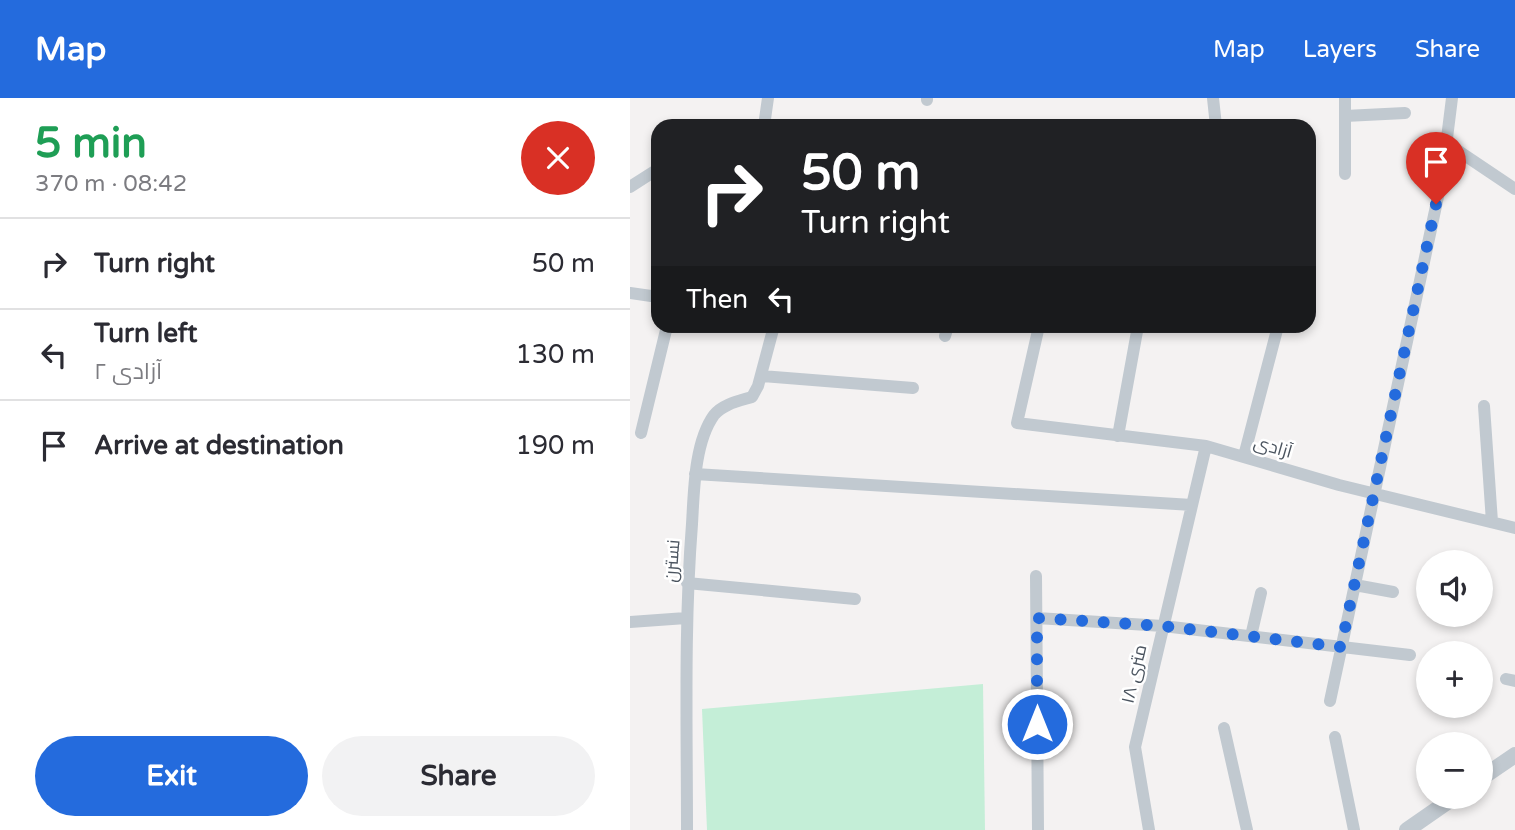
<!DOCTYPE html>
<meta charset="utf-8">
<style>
:root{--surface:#fff;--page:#f2f2f3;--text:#2b2b33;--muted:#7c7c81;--line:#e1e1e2;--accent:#246bdd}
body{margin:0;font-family:"Varela Round",Cairo,sans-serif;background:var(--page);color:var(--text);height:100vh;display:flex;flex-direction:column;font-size:26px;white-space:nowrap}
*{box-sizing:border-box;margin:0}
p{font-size:23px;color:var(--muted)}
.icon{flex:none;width:38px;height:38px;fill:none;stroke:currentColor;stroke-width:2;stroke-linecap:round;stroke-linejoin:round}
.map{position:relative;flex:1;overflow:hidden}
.sheet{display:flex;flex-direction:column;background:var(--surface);width:630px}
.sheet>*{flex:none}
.top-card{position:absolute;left:21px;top:21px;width:665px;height:214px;border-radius:21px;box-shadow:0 4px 10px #0003;background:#202124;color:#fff;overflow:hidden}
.fabs{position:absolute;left:786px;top:452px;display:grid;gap:14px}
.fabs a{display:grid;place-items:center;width:77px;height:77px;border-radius:50%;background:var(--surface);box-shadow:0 4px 10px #0003;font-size:35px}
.pin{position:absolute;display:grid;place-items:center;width:60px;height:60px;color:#fff;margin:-72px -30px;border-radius:50% 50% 50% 0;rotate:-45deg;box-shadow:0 0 7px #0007}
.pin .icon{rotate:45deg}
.me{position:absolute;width:77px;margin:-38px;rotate:0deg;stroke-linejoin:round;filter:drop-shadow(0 0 5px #0008)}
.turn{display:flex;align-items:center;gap:24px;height:147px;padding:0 35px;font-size:32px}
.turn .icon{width:91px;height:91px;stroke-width:2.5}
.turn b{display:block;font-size:49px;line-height:60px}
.then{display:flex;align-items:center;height:66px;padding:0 35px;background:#0003;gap:14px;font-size:26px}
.round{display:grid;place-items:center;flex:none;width:74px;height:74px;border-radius:37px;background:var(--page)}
.head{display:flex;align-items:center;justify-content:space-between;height:119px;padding:0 35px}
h1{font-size:42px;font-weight:700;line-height:52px;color:#1e9e55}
.primary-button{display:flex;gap:14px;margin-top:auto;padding:14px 35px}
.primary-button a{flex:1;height:80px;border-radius:42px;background:var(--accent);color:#fff;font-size:28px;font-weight:700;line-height:80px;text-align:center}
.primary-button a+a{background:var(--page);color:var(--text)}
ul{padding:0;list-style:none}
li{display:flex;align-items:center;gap:21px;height:91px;padding:0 35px;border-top:2px solid var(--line)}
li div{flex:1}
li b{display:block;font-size:26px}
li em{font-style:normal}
header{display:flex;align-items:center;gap:42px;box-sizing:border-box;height:98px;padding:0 35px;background:var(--accent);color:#fff}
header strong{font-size:33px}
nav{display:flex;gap:38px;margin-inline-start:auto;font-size:24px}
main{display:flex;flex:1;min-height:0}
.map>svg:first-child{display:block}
.green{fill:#c4eed7}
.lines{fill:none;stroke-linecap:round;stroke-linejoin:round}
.minor{stroke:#c1c9d0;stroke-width:12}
.tertiary{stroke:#c1c9d0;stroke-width:16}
.route{stroke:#246bdd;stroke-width:12;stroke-dasharray:0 21.6}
.labels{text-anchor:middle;stroke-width:5;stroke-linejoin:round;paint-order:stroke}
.street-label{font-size:18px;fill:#4b545f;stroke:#fff}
</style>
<header>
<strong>Map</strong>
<nav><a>Map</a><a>Layers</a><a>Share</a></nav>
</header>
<main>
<section class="sheet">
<div class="head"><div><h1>5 min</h1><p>370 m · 08:42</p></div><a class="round" style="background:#d93025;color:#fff"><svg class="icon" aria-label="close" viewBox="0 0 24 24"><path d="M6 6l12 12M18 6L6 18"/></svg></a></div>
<ul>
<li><svg class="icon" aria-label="right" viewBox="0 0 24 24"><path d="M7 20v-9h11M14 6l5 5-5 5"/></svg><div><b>Turn right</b></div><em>50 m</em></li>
<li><svg class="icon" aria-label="left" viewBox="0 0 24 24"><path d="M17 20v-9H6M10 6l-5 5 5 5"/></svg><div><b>Turn left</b><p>آزادی ۲</p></div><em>130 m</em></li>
<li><svg class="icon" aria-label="arrive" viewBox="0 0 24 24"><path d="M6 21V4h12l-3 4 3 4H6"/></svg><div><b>Arrive at destination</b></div><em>190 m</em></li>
</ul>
<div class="primary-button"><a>Exit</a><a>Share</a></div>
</section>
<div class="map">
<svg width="885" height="732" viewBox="0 0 885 732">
<rect width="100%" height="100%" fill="#f4f2f2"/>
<path class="green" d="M353,586L355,732H77L72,611Z"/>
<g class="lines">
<path class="minor" d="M297,0V2
M583,0L586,28
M715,0V76
M715,18L775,15
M134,28L138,0
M815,44L885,91
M0,89L28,71
M0,195L28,199
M409,228L387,325L576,348L709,387L885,430
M315,238L318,228
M131,278L283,290
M854,308L862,424
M11,335L37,228
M488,338L508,228
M614,358L648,228
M65,376L562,407
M406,478L408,732
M57,485L225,501
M725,487L763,494
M407,520L533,528L780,557
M0,524L56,520
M621,538L631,495
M876,581L885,583
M700,603L812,80L822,0
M594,630L617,732
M705,639L724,732
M57,732C57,630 54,528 62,426C64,394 64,345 84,317C93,306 109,303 122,299L128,288L144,228
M519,732L505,649L576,348"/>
<path class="tertiary" d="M850,681L885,657
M777,732L826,698"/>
</g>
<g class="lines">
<path class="route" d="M407,626V520L533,528L711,549L806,106"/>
</g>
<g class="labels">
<g class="street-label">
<text transform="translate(643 349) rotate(16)" y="6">آزادی</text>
<text transform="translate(42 463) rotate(-86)" y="6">نسترن</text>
<text transform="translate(504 576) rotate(-77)" y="6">۱۸ متری</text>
</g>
</g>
</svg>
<div class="fabs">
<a><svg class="icon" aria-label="sound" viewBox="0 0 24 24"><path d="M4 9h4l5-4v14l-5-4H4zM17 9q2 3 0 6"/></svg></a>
<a>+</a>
<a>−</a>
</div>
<div class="pin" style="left:806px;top:106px;background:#d93025"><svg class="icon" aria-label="arrive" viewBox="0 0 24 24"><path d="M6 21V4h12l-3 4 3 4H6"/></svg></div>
<svg class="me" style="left:407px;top:626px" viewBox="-20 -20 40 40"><circle r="17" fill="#246bdd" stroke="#fff" stroke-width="3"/><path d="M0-11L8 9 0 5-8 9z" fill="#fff"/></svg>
<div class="top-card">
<div class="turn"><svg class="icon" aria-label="right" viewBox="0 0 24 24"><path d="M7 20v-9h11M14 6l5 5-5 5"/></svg><div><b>50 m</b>Turn right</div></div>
<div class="then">Then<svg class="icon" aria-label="left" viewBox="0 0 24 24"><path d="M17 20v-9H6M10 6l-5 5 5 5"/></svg></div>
</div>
</div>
</main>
